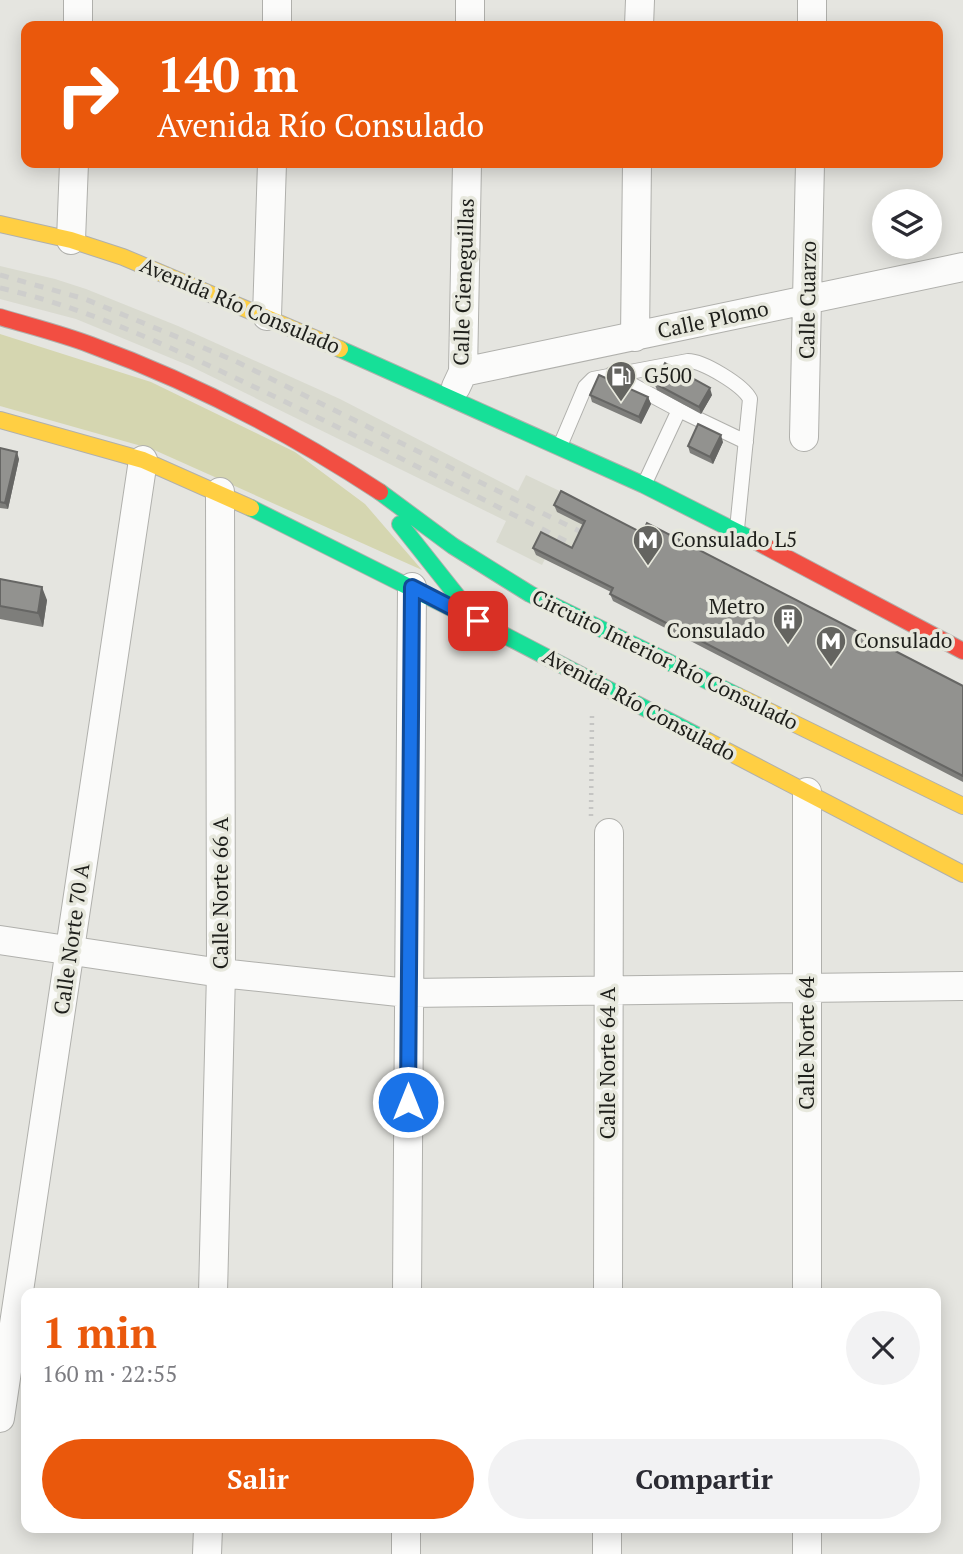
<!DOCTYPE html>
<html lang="es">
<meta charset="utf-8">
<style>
:root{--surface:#fff;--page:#f2f2f3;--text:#2b2b33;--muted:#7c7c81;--accent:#ea580c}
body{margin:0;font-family:"PT Serif",serif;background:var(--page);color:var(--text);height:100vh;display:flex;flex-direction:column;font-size:26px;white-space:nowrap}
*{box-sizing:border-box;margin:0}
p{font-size:23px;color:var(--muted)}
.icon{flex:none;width:38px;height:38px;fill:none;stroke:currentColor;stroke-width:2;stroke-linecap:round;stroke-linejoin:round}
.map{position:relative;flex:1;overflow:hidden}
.panel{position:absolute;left:21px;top:1288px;width:920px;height:245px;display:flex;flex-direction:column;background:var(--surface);border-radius:14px;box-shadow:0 4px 18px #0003}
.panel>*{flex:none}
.top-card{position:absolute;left:21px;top:21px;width:922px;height:147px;border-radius:14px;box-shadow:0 4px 18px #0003;background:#ea580c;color:#fff;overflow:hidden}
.controls{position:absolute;left:872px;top:189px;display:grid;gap:14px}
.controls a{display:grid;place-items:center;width:70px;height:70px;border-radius:50%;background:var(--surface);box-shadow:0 4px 18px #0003;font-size:35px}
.pin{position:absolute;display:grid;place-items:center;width:60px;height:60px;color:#fff;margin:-30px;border-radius:14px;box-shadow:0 4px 10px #0006}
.me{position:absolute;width:77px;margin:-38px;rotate:0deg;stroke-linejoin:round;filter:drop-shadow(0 0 5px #0008)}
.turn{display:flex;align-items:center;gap:24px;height:147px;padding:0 21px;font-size:32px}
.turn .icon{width:91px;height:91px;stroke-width:2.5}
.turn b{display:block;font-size:49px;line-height:60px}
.round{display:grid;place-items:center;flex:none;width:74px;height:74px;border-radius:37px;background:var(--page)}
.headline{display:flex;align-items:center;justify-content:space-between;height:119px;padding:0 21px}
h1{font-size:42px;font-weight:600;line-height:52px;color:var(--accent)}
.button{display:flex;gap:14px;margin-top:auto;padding:14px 21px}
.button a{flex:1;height:80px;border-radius:42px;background:var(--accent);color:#fff;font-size:28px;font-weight:600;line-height:80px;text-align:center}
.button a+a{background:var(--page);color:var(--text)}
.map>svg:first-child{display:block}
.built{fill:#d9dacf}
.green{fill:#d5d6b0}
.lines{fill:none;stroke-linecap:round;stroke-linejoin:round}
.lane-casing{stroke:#b0b0ac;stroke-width:16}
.street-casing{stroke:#b0b0ac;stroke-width:30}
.fast-casing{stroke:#b0b0ac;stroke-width:18}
.slow-casing{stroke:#b0b0ac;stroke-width:18}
.jam-casing{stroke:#b0b0ac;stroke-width:18}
.path{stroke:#c5c5c3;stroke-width:4.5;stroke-dasharray:2 5;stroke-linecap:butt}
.lane{stroke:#fbfbfa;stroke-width:14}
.street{stroke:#fbfbfa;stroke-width:28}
.fast{stroke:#16e098;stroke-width:16}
.slow{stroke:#ffcf43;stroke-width:16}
.jam{stroke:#f24e42;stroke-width:16}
.rail{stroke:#cececc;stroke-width:5;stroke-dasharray:9 9;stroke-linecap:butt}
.wall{fill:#7e7e7b}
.shaded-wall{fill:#666664}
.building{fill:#92928f;stroke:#666664;stroke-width:2}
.route-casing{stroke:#114b97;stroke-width:18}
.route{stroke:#1a73e8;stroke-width:12}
.labels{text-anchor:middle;stroke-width:7;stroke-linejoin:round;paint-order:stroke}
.street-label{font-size:21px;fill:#1e1f1b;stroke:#e7e8dd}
.poi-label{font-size:21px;fill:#1e1f1b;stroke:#e7e8dd;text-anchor:start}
</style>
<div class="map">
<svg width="963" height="1554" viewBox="0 0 963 1554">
<rect width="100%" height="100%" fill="#e5e5e0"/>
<path class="built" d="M0,266L55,279L86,289L178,326L340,399L518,491L526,475L566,494L588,528L574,555L536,554L545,559L542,565L496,542L506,521L190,366L76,319L0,299Z"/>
<path class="green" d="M0,334L151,382L295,452L365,504L422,570L152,449L0,406Z"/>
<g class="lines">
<g class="lane-casing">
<path id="lane" d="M612,374L679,410L746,442
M560,446L585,387L593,379L688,361C703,361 743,385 750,399L737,529
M644,485L679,410"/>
</g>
<g class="street-casing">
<path id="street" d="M78,26V0
M277,26V0
M470,26V0
M639,26L640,0
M812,26V0
M71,240L74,163
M267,316L272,163
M635,337L637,163
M463,372L963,267
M456,387L463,372L467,163
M804,437L810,163
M0,940L221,973L408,993L963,986
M213,1293L221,973L220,492
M407,1293L412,587
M608,1293L609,833
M807,1293V792
M0,1418L143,460
M807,1528V1554
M207,1554L208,1528
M406,1554V1528
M607,1554V1528"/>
</g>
<g class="fast-casing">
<path id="fast" d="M340,349L644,485L757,542
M380,492L453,546L530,594L738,696
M251,508L477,621L706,740
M400,524L477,621"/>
</g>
<g class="slow-casing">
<path id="slow" d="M0,224L71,240L123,257L340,349
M0,420L143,460L251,508
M738,696L963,806
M706,740L963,874"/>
</g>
<g class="jam-casing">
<path id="jam" d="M0,317C30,326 62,334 91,345C192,382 290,433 380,492
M757,542L963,651"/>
</g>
<path class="path" d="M591,816L592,716"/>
<use href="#lane" class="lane"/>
<use href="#street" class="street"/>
<use href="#fast" class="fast"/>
<use href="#slow" class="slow"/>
<use href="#jam" class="jam"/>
<path class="rail" d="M0,275L85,299L233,360L585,534
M0,288C80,306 155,340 229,375C346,430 462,489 578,547"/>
</g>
<path class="wall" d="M654,383L712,395L701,414L657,390Z
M590,395L648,397L651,404L641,424L592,402Z
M723,442L713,464L690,453L688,446Z
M0,448L19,459L8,509L0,508Z
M554,505L642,533L963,686V782L613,601L610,594L611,592L536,555L533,548H572L583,525L557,512Z
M0,579L47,600L43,627L0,619Z"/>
<path class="shaded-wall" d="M710,388L712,395L701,414L699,407Z
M648,397L651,404L641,424L639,417Z
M721,435L723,442L713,464L710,457Z
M17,452L19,459L8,509L5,503Z
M42,587L47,600L43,627L38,613Z"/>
<path class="building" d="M665,363L710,388L699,407L654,383Z
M599,375L648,397L639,417L590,395Z
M698,424L721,435L710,457L688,446Z
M0,448L17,452L5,503L0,502Z
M561,491L642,533L647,523L963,686V776L610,594L613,588L533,548L541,532L572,548L582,527L585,521L554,505Z
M0,579L42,587L38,613L0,606Z"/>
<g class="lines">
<g class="route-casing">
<path id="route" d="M408,1102L412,587L478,621"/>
</g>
<use href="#route" class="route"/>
</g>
<defs>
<g id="fuel-pin" transform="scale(1.575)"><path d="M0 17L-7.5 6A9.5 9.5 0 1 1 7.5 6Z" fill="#646460" stroke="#e7e8dd"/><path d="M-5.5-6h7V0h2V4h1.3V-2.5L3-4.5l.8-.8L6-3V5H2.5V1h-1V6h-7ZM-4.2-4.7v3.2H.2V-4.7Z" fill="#fff"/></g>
<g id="metro-pin" transform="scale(1.575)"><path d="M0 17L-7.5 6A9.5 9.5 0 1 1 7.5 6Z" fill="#646460" stroke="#e7e8dd"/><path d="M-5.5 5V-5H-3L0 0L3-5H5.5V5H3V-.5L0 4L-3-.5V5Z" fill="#fff"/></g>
<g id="building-pin" transform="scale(1.575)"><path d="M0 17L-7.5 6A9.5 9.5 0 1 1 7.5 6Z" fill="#646460" stroke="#e7e8dd"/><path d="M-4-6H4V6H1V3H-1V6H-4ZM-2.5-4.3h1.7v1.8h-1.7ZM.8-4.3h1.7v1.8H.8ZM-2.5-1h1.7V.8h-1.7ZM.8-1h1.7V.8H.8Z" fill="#fff"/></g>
</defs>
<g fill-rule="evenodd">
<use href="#fuel-pin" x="621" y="376"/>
<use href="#metro-pin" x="648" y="540"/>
<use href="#building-pin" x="788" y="619"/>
<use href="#metro-pin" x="831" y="641"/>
</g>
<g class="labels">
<g class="street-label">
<text transform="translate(464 282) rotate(-88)" y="7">Calle Cieneguillas</text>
<text transform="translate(808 300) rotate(-89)" y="7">Calle Cuarzo</text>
<text transform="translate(240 306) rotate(23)" y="7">Avenida Río Consulado</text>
<text transform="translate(713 320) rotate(-12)" y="7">Calle Plomo</text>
<text transform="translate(665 660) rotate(26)" y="7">Circuito Interior Río Consulado</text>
<text transform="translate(639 705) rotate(28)" y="7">Avenida Río Consulado</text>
<text transform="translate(221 893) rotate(-90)" y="7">Calle Norte 66 A</text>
<text transform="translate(72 939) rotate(-82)" y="7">Calle Norte 70 A</text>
<text transform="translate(807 1043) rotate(-90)" y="7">Calle Norte 64</text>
<text transform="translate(608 1063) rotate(-90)" y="7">Calle Norte 64 A</text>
</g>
<g class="poi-label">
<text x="644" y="383">G500</text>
<text x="671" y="547">Consulado L5</text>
<text x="765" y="614" text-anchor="end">Metro<tspan x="765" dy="24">Consulado</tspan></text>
<text x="854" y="648">Consulado</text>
</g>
</g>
</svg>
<div class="controls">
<a><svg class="icon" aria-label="layers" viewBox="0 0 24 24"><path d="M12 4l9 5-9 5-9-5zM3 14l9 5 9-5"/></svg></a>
</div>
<div class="pin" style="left:478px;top:621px;background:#d93025"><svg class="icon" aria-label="arrive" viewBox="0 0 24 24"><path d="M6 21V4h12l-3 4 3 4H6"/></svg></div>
<svg class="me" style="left:408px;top:1102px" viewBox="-20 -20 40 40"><circle r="17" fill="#1a73e8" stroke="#fff" stroke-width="3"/><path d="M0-11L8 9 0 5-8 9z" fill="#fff"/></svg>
<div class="top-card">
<div class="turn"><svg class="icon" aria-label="right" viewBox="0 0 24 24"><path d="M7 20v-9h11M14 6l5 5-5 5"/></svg><div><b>140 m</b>Avenida Río Consulado</div></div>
</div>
<section class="panel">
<div class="headline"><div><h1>1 min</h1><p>160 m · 22:55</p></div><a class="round"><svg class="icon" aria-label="close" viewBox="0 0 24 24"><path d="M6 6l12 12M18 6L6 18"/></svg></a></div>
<div class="button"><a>Salir</a><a>Compartir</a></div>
</section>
</div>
